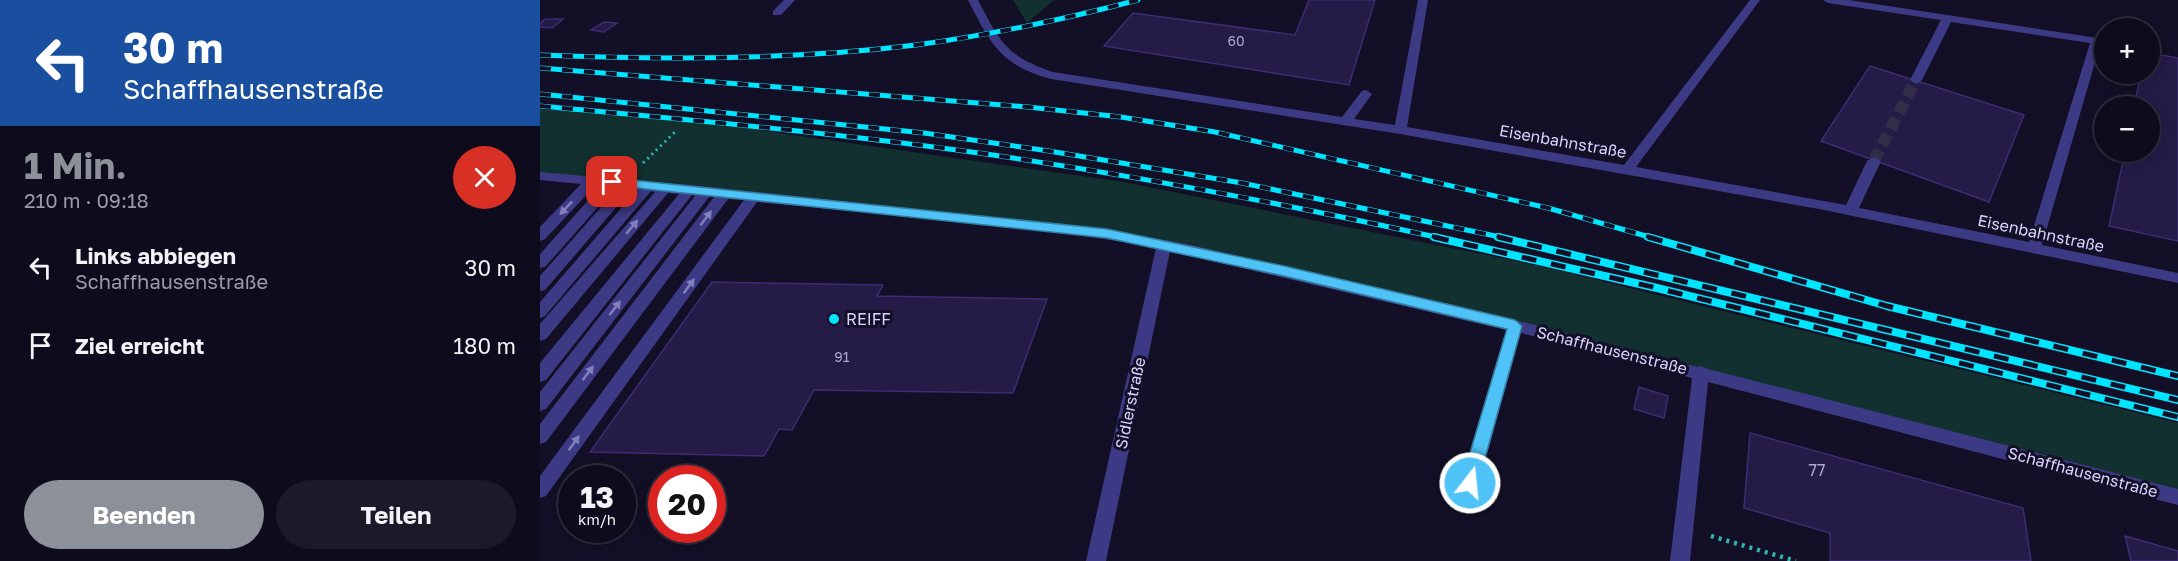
<!DOCTYPE html>
<html lang="de">
<meta charset="utf-8">
<style>
:root{--surface:#0e0b1c;--page:#1c1929;--text:#f1f3f6;--muted:#9b9ba3;--line:#2e2b3b;--accent:#8c9099}
body{margin:0;font-family:"Golos Text",sans-serif;background:var(--page);color:var(--text);height:100vh;display:flex;flex-direction:column;font-size:22px;white-space:nowrap}
*{box-sizing:border-box;margin:0}
p{font-size:20px;color:var(--muted)}
.icon{flex:none;width:33px;height:33px;fill:none;stroke:currentColor;stroke-width:2;stroke-linecap:round;stroke-linejoin:round}
.map{position:relative;flex:1;overflow:hidden}
.drawer{display:flex;flex-direction:column;background:var(--surface);width:540px}
.drawer>*{flex:none}
.top-card{background:#1a4fa0;color:#fff;overflow:hidden}
.controls{position:absolute;left:1554px;top:18px;display:grid;gap:12px}
.controls a{display:grid;place-items:center;width:66px;height:66px;border-radius:50%;background:var(--surface);box-shadow:0 3px 15px #0003,0 0 0 2px var(--line);font-size:30px}
.speed{position:absolute;left:18px;top:465px;display:flex;gap:12px;font-size:30px;font-weight:700;text-align:center}
.speed>*{display:grid;place-content:center;width:78px;height:78px;border-radius:50%;background:var(--surface);box-shadow:0 3px 15px #0003,0 0 0 2px var(--line);line-height:1}
.speed small{font-size:15px;font-weight:400}
.speed .limit{border:9px solid #d22;background:#fff;color:#111}
.pin{position:absolute;display:grid;place-items:center;width:51px;height:51px;color:#fff;margin:-26px;border-radius:12px;box-shadow:0 3px 9px #0006}
.me{position:absolute;width:66px;margin:-33px;rotate:16deg;stroke-linejoin:round;filter:drop-shadow(0 0 4px #0008)}
.turn{display:flex;align-items:center;gap:21px;height:126px;padding:0 24px;font-size:27px}
.turn .icon{width:78px;height:78px;stroke-width:2.5}
.turn b{display:block;font-size:42px;line-height:51px}
.round{display:grid;place-items:center;flex:none;width:63px;height:63px;border-radius:32px;background:var(--page)}
.summary{display:flex;align-items:center;justify-content:space-between;height:102px;padding:0 24px}
h1{font-size:36px;font-weight:700;line-height:45px;color:var(--accent)}
.primary-button{display:flex;gap:12px;margin-top:auto;padding:12px 24px}
.primary-button a{flex:1;height:69px;border-radius:36px;background:var(--accent);color:#fff;font-size:24px;font-weight:700;line-height:69px;text-align:center}
.primary-button a+a{background:var(--page);color:var(--text)}
ul{padding:0;list-style:none}
li{display:flex;align-items:center;gap:18px;height:78px;padding:0 24px}
li div{flex:1}
li b{display:block;font-size:22px}
li em{font-style:normal}
main{display:flex;flex:1;min-height:0}
.map>svg:first-child{display:block}
.green{fill:#12302f}
.building{fill:#241b47;stroke:#3b2d73;stroke-width:1.5}
.lines{fill:none;stroke-linecap:round;stroke-linejoin:round}
.minor-tunnel{stroke:#312d47;stroke-width:12;stroke-dasharray:12 6;stroke-linecap:butt}
.path-far1{stroke:#2fb8b0;stroke-width:3;stroke-dasharray:2 4;stroke-linecap:butt}
.path{stroke:#2fb8b0;stroke-width:4.5;stroke-dasharray:3 5;stroke-linecap:butt}
.minor{fill:#3d3a85;fill-rule:evenodd}
.rail-far1-casing{stroke:#00e5ff;stroke-width:5}
.rail-casing{stroke:#00e5ff;stroke-width:8}
.rail-far1{stroke:#130f26;stroke-width:4;stroke-dasharray:11;stroke-linecap:butt}
.rail{stroke:#130f26;stroke-width:5;stroke-dasharray:15;stroke-linecap:butt}
.oneway{fill:#837fbc}
.route{fill:#4fc3f7;stroke:#337fa1;stroke-width:1.5}
.poi-dot{fill:#00e5ff;stroke:#130f26;stroke-width:2}
.labels{text-anchor:middle;stroke-width:6;stroke-linejoin:round;paint-order:stroke}
.number-label{font-size:14px;fill:#aca6d1}
.street-label{font-size:16px;fill:#d9d4ff;stroke:#130f26}
.poi-label{font-size:16px;fill:#d9d4ff;stroke:#130f26;text-anchor:start}
.near-number-label{font-size:16px;fill:#aca6d1}
</style>
<main>
<section class="drawer">
<div class="top-card">
<div class="turn"><svg class="icon" aria-label="left" viewBox="0 0 24 24"><path d="M17 20v-9H6M10 6l-5 5 5 5"/></svg><div><b>30 m</b>Schaffhausenstraße</div></div>
</div>
<div class="summary"><div><h1>1 Min.</h1><p>210 m · 09:18</p></div><a class="round" style="background:#d93025;color:#fff"><svg class="icon" aria-label="close" viewBox="0 0 24 24"><path d="M6 6l12 12M18 6L6 18"/></svg></a></div>
<ul>
<li><svg class="icon" aria-label="left" viewBox="0 0 24 24"><path d="M17 20v-9H6M10 6l-5 5 5 5"/></svg><div><b>Links abbiegen</b><p>Schaffhausenstraße</p></div><em>30 m</em></li>
<li><svg class="icon" aria-label="arrive" viewBox="0 0 24 24"><path d="M6 21V4h12l-3 4 3 4H6"/></svg><div><b>Ziel erreicht</b></div><em>180 m</em></li>
</ul>
<div class="primary-button"><a>Beenden</a><a>Teilen</a></div>
</section>
<div class="map">
<svg width="1638" height="561" viewBox="0 0 1638 561">
<rect width="100%" height="100%" fill="#130f26"/>
<path class="green" d="M473,0H514L487,23Z
M0,109L141,119L584,182L996,265L1638,423V497L1161,372L566,234L0,176Z"/>
<path class="building" d="M769,0H835L809,85L564,46L593,13L755,35Z
M6,19H23L12,28L0,27V23Z
M64,22L77,23L64,32L51,30Z
M1610,53L1638,58V241L1569,226L1585,152H1610V106H1594L1601,74H1610Z
M1330,66L1484,115L1449,202L1281,141Z
M172,282L343,285L337,296L507,299L473,393L274,390L252,430L239,429L224,456L50,452Z
M1099,387L1128,396L1124,418L1094,409Z
M1210,433L1483,508L1491,561H1290V533L1204,508Z
M1585,536L1638,551V561H1591Z"/>
<g class="lines">
<path class="minor-tunnel" d="M1334,161L1376,80"/>
<path class="path-far1" d="M103,163L136,131"/>
<path class="path" d="M1171,536L1256,561"/>
<path class="minor" d="M244,0H255L241,15H233V11Z
M428,0H438C460,42 466,56 513,72L802,117L822,91L826,90L832,94L814,119L855,125L878,0H888L867,127L1084,165L1210,0H1220L1096,167L1306,205L1327,161L1334,157L1341,161L1319,208L1489,242L1550,43L1411,22L1382,80L1376,84L1370,80L1401,20L1288,3L1283,0H1309L1564,39V45H1560L1502,245L1638,273V283L1279,209L860,134L511,79C461,66 450,43 428,0Z
M0,172L150,185L566,229L651,245L975,320L1158,367L1161,366L1168,369L1638,489V505L1168,382L1150,561H1130L1152,378L981,333L939,483L936,489L930,491L924,489L921,483L966,330L630,251L566,561H546L616,248C485,223 350,215 217,202L6,496L0,498V476L204,200L188,199L6,442L0,444V424L174,197H169L6,409L0,411V392L155,196L152,195L6,380L0,382V363L139,194L128,193L6,339L0,341V324L115,192L111,191L5,316L0,318V302L97,190L92,189L5,290L0,291V276L78,188H75L5,267L0,268V254L61,186H55L5,239L0,241V227L41,184L0,180Z"/>
<g class="rail-far1-casing">
<path id="rail-far1" d="M0,55C126,60 251,60 376,45C451,35 525,19 598,0
M0,68L488,107L581,117L675,132L1008,208L1113,238
M0,94L384,133L509,151L702,183L965,238
M0,106C149,120 298,133 446,154C598,176 750,205 900,238"/>
</g>
<g class="rail-casing">
<path id="rail" d="M894,237L1117,288L1638,417
M958,237L1638,400
M1108,237L1347,306L1638,376"/>
</g>
<use href="#rail-far1" class="rail-far1"/>
<use href="#rail" class="rail"/>
</g>
<defs><path id="oneway-solid" d="M-6-.8H1V-3.2L6.5 0L1 3.2V.8H-6Z" transform="scale(1.5)"/></defs>
<g class="oneway">
<use href="#oneway-solid" transform="translate(26 208) rotate(133)"/>
<use href="#oneway-solid" transform="translate(166 218) rotate(-53)"/>
<use href="#oneway-solid" transform="translate(92 227) rotate(-50)"/>
<use href="#oneway-solid" transform="translate(149 286) rotate(-54)"/>
<use href="#oneway-solid" transform="translate(75 308) rotate(-52)"/>
<use href="#oneway-solid" transform="translate(48 373) rotate(-53)"/>
<use href="#oneway-solid" transform="translate(34 443) rotate(-54)"/>
</g>
<path class="route" d="M72,178L567,229L744,266L975,320L982,326L938,483L936,488L930,491L924,488L921,483L967,329L744,276L567,238L68,185V179Z"/>
<circle class="poi-dot" cx="294" cy="319" r="6"/>
<g class="labels">
<g class="number-label">
<text x="696" y="46">60</text>
<text x="302" y="362">91</text>
</g>
<g class="street-label">
<text transform="translate(1023 141) rotate(10)" y="6">Eisenbahnstraße</text>
<text transform="translate(1501 233) rotate(12)" y="6">Eisenbahnstraße</text>
<text transform="translate(1072 350) rotate(14)" y="6">Schaffhausenstraße</text>
<text transform="translate(590 403) rotate(-78)" y="6">Sidlerstraße</text>
<text transform="translate(1543 472) rotate(15)" y="6">Schaffhausenstraße</text>
</g>
<g class="poi-label">
<text x="306" y="325">REIFF</text>
</g>
<g class="near-number-label">
<text x="1277" y="476">77</text>
</g>
</g>
</svg>
<div class="controls">
<a>+</a>
<a>−</a>
</div>
<div class="speed"><div>13<small>km/h</small></div><div class="limit">20</div></div>
<div class="pin" style="left:72px;top:182px;background:#d93025"><svg class="icon" aria-label="arrive" viewBox="0 0 24 24"><path d="M6 21V4h12l-3 4 3 4H6"/></svg></div>
<svg class="me" style="left:930px;top:483px" viewBox="-20 -20 40 40"><circle r="17" fill="#4fc3f7" stroke="#fff" stroke-width="3"/><path d="M0-11L8 9 0 5-8 9z" fill="#fff"/></svg>
</div>
</main>
